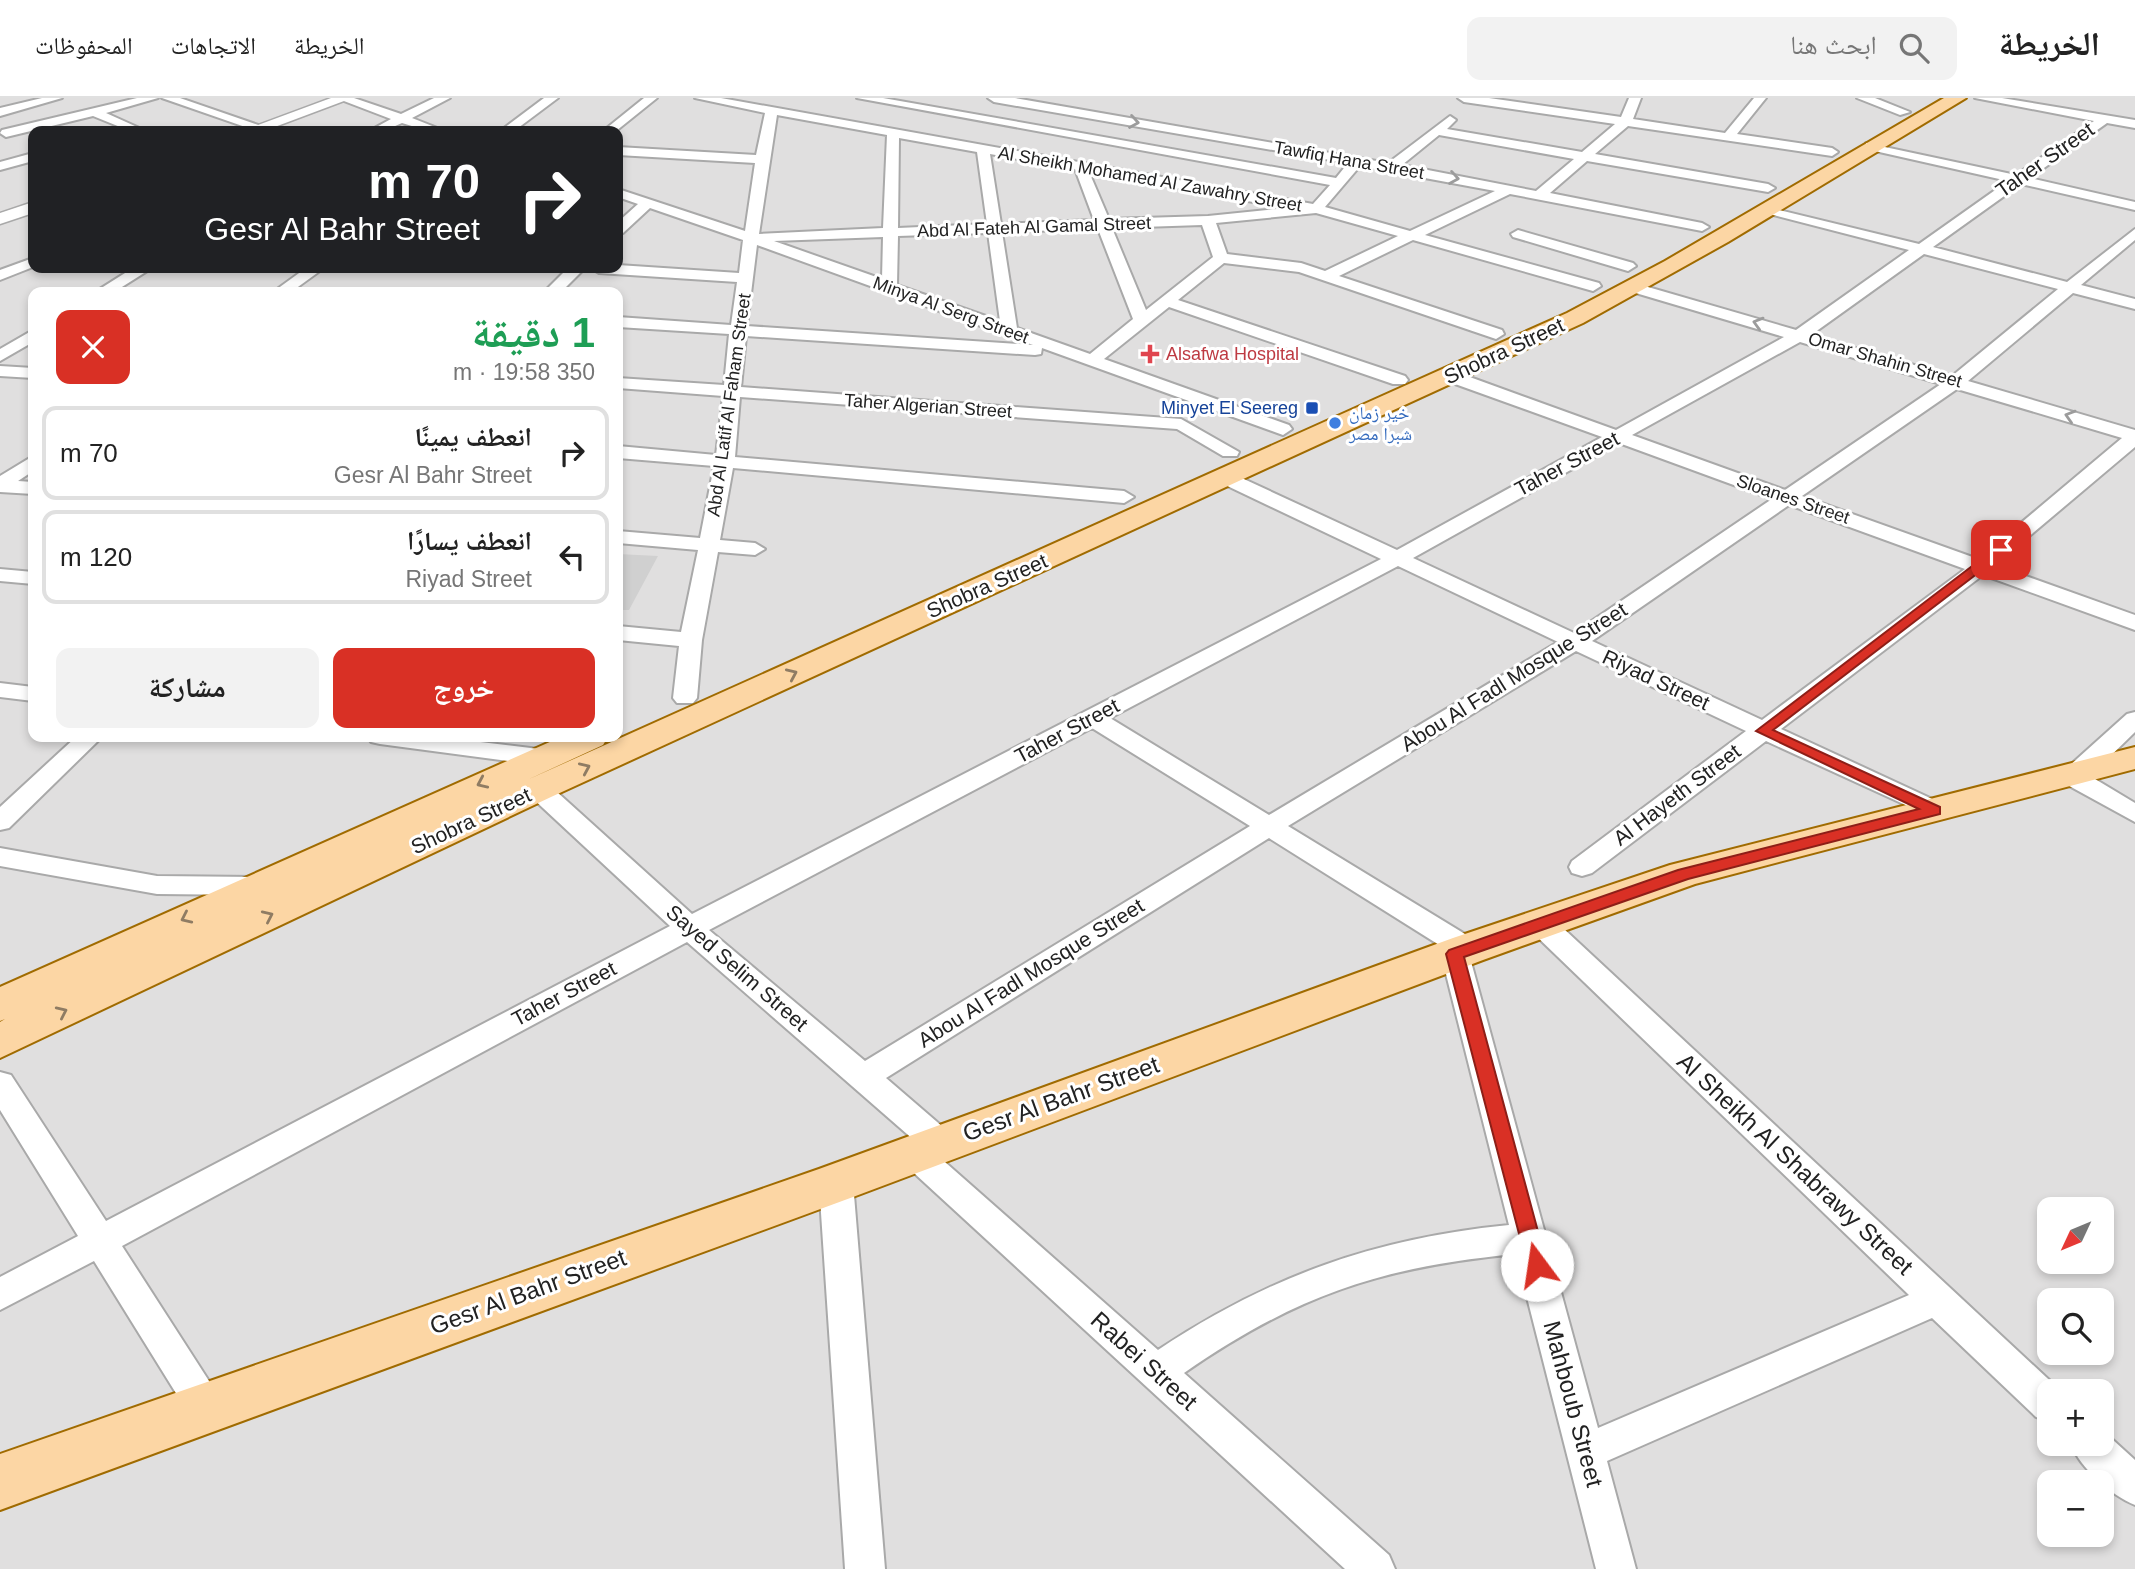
<!DOCTYPE html>
<html lang="ar">
<meta charset="utf-8">
<style>
:root{--surface:#fff;--page:#f2f2f2;--text:#222;--muted:#767676;--line:#e0e0e0;--accent:#d93025}
body{margin:0;font-family:Helvetica,"Noto Naskh Arabic",sans-serif;background:var(--page);color:var(--text);direction:rtl;height:100vh;display:flex;flex-direction:column;font-size:26px;white-space:nowrap}
*{box-sizing:border-box;margin:0}
p{font-size:23px;color:var(--muted)}
.icon{flex:none;width:38px;height:38px;fill:none;stroke:currentColor;stroke-width:2;stroke-linecap:round;stroke-linejoin:round}
.map{position:relative;flex:1;overflow:hidden;direction:ltr}
.side{position:absolute;left:28px;top:189px;width:595px;height:455px;display:flex;flex-direction:column;background:var(--surface);border-radius:14px;box-shadow:0 4px 10px #0003;direction:rtl}
.side>*{flex:none}
.banner{position:absolute;left:28px;top:28px;width:595px;height:147px;border-radius:14px;box-shadow:0 4px 10px #0003;direction:rtl;background:#202124;color:#fff;overflow:hidden}
.needle{width:46px;rotate:226deg}
.controls{position:absolute;left:2037px;top:1099px;display:grid;gap:14px}
.controls a{display:grid;place-items:center;width:77px;height:77px;border-radius:14px;background:var(--surface);box-shadow:0 4px 10px #0003;font-size:35px}
.pin{position:absolute;display:grid;place-items:center;width:60px;height:60px;color:#fff;margin:-30px;border-radius:14px;box-shadow:0 4px 10px #0006}
.me{position:absolute;width:77px;margin:-38px;rotate:346deg;stroke-linejoin:round;filter:drop-shadow(0 0 5px #0008)}
.turn{display:flex;align-items:center;gap:24px;height:147px;padding:0 28px;font-size:32px}
.turn .icon{width:91px;height:91px;stroke-width:2.5}
.turn b{display:block;font-size:49px;line-height:60px}
.round{display:grid;place-items:center;flex:none;width:74px;height:74px;border-radius:14px;background:var(--page)}
.head{display:flex;align-items:center;justify-content:space-between;height:119px;padding:0 28px}
h1{font-size:42px;font-weight:700;line-height:52px;color:#1e9e55}
.button{display:flex;gap:14px;margin-top:auto;padding:14px 28px}
.button a{flex:1;height:80px;border-radius:14px;background:var(--accent);color:#fff;font-size:28px;font-weight:700;line-height:80px;text-align:center}
.button a+a{background:var(--page);color:var(--text)}
ul{padding:0;list-style:none}
li{display:flex;align-items:center;gap:21px;height:94px;margin:0 14px 10px;padding:0 14px;border:4px solid var(--line);border-radius:14px}
li div{flex:1}
li b{display:block;font-size:26px}
li em{font-style:normal}
header{display:flex;align-items:center;gap:42px;box-sizing:border-box;height:98px;padding:0 35px;background:var(--surface);border-bottom:2px solid var(--line)}
header strong{font-size:33px}
nav{display:flex;gap:38px;margin-inline-start:auto;font-size:24px}
.search{width:490px;height:63px;background:var(--page);display:flex;align-items:center;gap:18px;box-sizing:border-box;padding:0 24px;border-radius:14px;color:var(--muted);font-size:26px}
.map>svg:first-child{display:block}
.residential{fill:#e0dfdf;fill-rule:evenodd}
.religious{fill:#d0d0d0}
.lines{fill:none;stroke-linecap:round;stroke-linejoin:round}
.minor-casing{stroke:#a9a9a9;stroke-width:4}
.tertiary-casing{stroke:#a9a9a9;stroke-width:3}
.primary-casing{stroke:#a06b00;stroke-width:4}
.minor{fill:#fff;fill-rule:evenodd}
.tertiary{fill:#fff;fill-rule:evenodd}
.primary{fill:#fcd6a4;fill-rule:evenodd}
.oneway{stroke:#9c9c9c}
.oneway2{stroke:#8f7c63}
.route{fill:#d93025;stroke:#8d1f18;stroke-width:2}
.health-dot{fill:#e0444e;stroke:#fff;stroke-width:2.5}
.transit-dot{fill:#1a4fb4;stroke:#fff;stroke-width:2.5}
.shop-dot{fill:#3f7fe0;stroke:#fff;stroke-width:2.5}
.labels{text-anchor:middle;stroke-width:6;stroke-linejoin:round;paint-order:stroke}
.far-street-label{font-size:18px;fill:#222;stroke:#fff}
.far-health-label{font-size:18px;fill:#be3a42;stroke:#fff;text-anchor:start}
.far-transit-label{font-size:18px;fill:#164399;stroke:#fff;text-anchor:end}
.far-shop-label{font-size:18px;fill:#366cbe;stroke:#fff;text-anchor:start}
.street-label{font-size:21px;fill:#222;stroke:#fff}
.near-street-label{font-size:24px;fill:#222;stroke:#fff}
</style>
<header>
<strong>الخريطة</strong>
<div class="search"><svg class="icon" aria-label="search" viewBox="0 0 24 24"><circle cx="10" cy="10" r="6"/><path d="M15 15l6 6"/></svg>ابحث هنا</div>
<nav><a>الخريطة</a><a>الاتجاهات</a><a>المحفوظات</a></nav>
</header>
<div class="map">
<svg width="2135" height="1471" viewBox="0 0 2135 1471">
<rect width="100%" height="100%" fill="#f2efe9"/>
<path class="residential" d="M0,0H2135V1471H0ZM33,33H618V170H33ZM33,194H618V639H33ZM2049,1111H2102V1164H2049ZM2049,1202H2102V1255H2049ZM2049,1293H2102V1346H2049ZM2049,1384H2102V1437H2049Z"/>
<path class="religious" d="M618,456L658,458L629,512H618Z"/>
<g class="lines">
<g class="minor-casing">
<path id="minor" d="M42,0H62L0,18V10Z
M137,0H158L106,15L146,33H130L93,18L6,39L0,35L2,32Z
M162,0H180L267,30L257,33Z
M336,0H354L401,16L434,0H450L412,20L445,33H428L402,25L384,33H369L391,21Z
M544,0H558L514,33H500Z
M644,0H657L616,33H603Z
M695,0H721L1313,106L1330,87L857,0H883L1336,80L1348,65L994,4L988,0H1015L1388,65L1450,18L1456,22L1447,31L1582,54L1615,26L1464,4L1458,0H1489L1621,19L1629,0H1641L1633,21L1725,35L1754,0H1766L1737,36L1832,50L1838,54L1832,58L1628,28L1595,56L1768,86L1775,90L1768,94L1587,63L1550,95L1702,125L1709,129L1702,133L1510,96L1425,137L1599,185L1601,188L1593,193L1413,142L1339,178L1502,232L1504,236L1496,241L1299,174L1224,165L1178,202L1405,278L1408,282L1405,286H1393L1169,209L1104,261L1289,327L1292,331L1283,337L1042,250L1041,256L1035,257L746,238L741,289L1181,321L1239,354L1237,358H1223L1177,331L740,299L735,359L1124,393L1134,399L1124,405L733,370L720,442L755,445L765,451L755,457L718,454L702,542L697,600L693,605H677L673,600L679,548L618,542V528L681,534L698,452L618,445V433L700,440L714,368L618,360V348L716,357L723,298L618,290V280L724,287L729,236L618,229V219L731,227L737,184L599,175L591,170H618V167L739,175L743,142L650,110L623,135L618,136V124L638,106L618,99V91L745,133L755,65L618,57V49L756,57L765,15ZM777,17L887,37L883,130L759,136ZM1439,37L1574,61L1536,93L1402,67ZM899,40L977,54L987,126L898,130ZM990,56L1075,71L1094,122L1001,126ZM1360,68L1495,93L1410,133L1325,109ZM1089,74L1286,110L1208,118L1109,121ZM1316,115L1398,138L1325,173L1301,165L1227,156L1216,125ZM1202,127L1213,159L1146,212L1112,130ZM1098,131L1133,221L1090,256L1017,230L1002,134ZM988,135L1000,223L897,187L898,138ZM883,139L882,181L774,143ZM757,147L1033,247L747,228Z
M1857,0H1875L1910,14L1900,17Z
M1975,0H2002L2135,22V30L2107,25L2030,80L2135,104V112L2021,86L1933,149L2067,184L2135,131V142L2081,187L2135,201V211L2073,195L1968,283L2135,332V349L1995,467L2135,517V532L1983,477L1781,631L1943,706L1947,712L1943,718L1934,720L1766,643L1592,775L1582,778L1572,775L1569,769L1572,763L1746,633L1576,553L1288,728L1478,844L1482,851L1478,858L1470,860L1598,1330L1909,1197L1530,832L1526,825L1530,818L1540,815L1550,818L2061,1293H2049V1324L2036,1319L1932,1220L1607,1363L1636,1471H1596L1516,1156C1380,1169 1297,1197 1184,1275L1389,1457L1395,1471H1345L902,1064L897,1055L902,1046L915,1043L687,844L122,1148L218,1297L224,1309L218,1321L205,1327L192,1321L94,1163L0,1212V1179L78,1138L0,1012V974L11,977L106,1123L670,828L529,697L525,691L529,685H547L692,816L1381,461L1219,384L1216,380L1219,376H1233L1397,452L1602,339L1444,282L1441,278L1444,274H1456L1616,332L1784,239L1629,193V187H1641L1796,232L1909,152L1762,114V108L1919,146L2008,83L1866,51V45L2016,77L2094,23ZM1924,156L2058,191L1952,278L1811,237ZM1800,244L1941,286L1785,392L1632,337ZM1957,291L2122,340L1978,461L1802,398ZM1619,345L1772,401L1574,535L1413,460ZM1789,407L1965,471L1762,622L1592,543ZM1398,468L1558,544L1269,717L1110,620ZM1092,630L1250,728L865,963L709,832ZM1269,740L1444,850L1441,856L1509,1127C1376,1140 1269,1178 1158,1252L937,1057L951,1054L956,1045L951,1036L886,980Z
M33,55V63L0,72V64Z
M1518,132L1633,165L1636,168L1628,173L1513,139L1511,136Z
M33,160V169L0,182V172Z
M133,170H152L114,194H95Z
M306,170H324L291,194H273Z
M568,170H585L561,194H544Z
M33,232V244L0,263V251Z
M0,268L33,270V280L0,278Z
M33,358V373L18,383L33,384V396L0,394V378Z
M0,471L33,474V486L0,483Z
M0,585L33,589V603L0,599Z
M2135,614V634L2090,678L2135,705V724L2062,684L2058,678L2127,616Z
M76,639H102L9,730L0,732V709Z
M368,639H438L539,651L548,654L551,659L548,664L539,667L380,646L371,644Z
M0,750L157,778L255,779L265,781L269,788L265,795L255,797L157,796L0,768Z
M836,1071L848,1075L853,1085L885,1471H845L819,1085L824,1075Z
M2102,1332L2135,1362V1407C2111,1397 2080,1370 2071,1346H2102Z"/>
</g>
<g class="tertiary-casing">
<path id="tertiary" d="M331,0H352L264,33H242Z
M33,104V115L0,126V115Z"/>
</g>
<g class="primary-casing">
<path id="primary" d="M1944,0H1966L1728,144L1583,225L551,699L0,960V924L5,921L0,923V889L561,639H608L603,647L527,682L1567,215L1665,163Z
M2135,649V671L1695,786L1483,862L853,1099L0,1412V1356L819,1071L1453,840L1670,767Z"/>
</g>
<use href="#minor" class="minor"/>
<use href="#tertiary" class="tertiary"/>
<use href="#primary" class="primary"/>
</g>
<defs><path id="oneway-chevron" d="M-2-3.5L2.5 0L-2 3.5" fill="none" stroke-width="1.6" stroke-linecap="round" stroke-linejoin="round" transform="scale(1.75)"/></defs>
<g class="oneway">
<use href="#oneway-chevron" transform="translate(1134 24) rotate(10)"/>
<use href="#oneway-chevron" transform="translate(1454 80) rotate(10)"/>
<use href="#oneway-chevron" transform="translate(1758 225) rotate(-164)"/>
<use href="#oneway-chevron" transform="translate(2070 318) rotate(-163)"/>
</g>
<g class="oneway2">
<use href="#oneway-chevron" transform="translate(792 576) rotate(-24)"/>
<use href="#oneway-chevron" transform="translate(585 670) rotate(-24)"/>
<use href="#oneway-chevron" transform="translate(482 685) rotate(156)"/>
<use href="#oneway-chevron" transform="translate(268 818) rotate(-25)"/>
<use href="#oneway-chevron" transform="translate(186 820) rotate(155)"/>
<use href="#oneway-chevron" transform="translate(62 914) rotate(-25)"/>
</g>
<path class="route" d="M1997,449L2008,452L1773,632L1940,709V716L1688,781L1464,859L1547,1167L1544,1174L1537,1176L1529,1174L1446,856L1449,852L1678,772L1919,711L1756,633Z"/>
<path class="health-dot" d="M1146.5 245.5h7v7h7v7h-7v7h-7v-7h-7v-7h7z"/>
<rect class="transit-dot" x="1305" y="303" width="14" height="14" rx="3.5"/>
<circle class="shop-dot" cx="1335" cy="325" r="7"/>
<g class="labels">
<g class="far-street-label">
<text transform="translate(1349 62) rotate(10)" y="6">Tawfiq Hana Street</text>
<text transform="translate(1150 81) rotate(10)" y="6">Al Sheikh Mohamed Al Zawahry Street</text>
<text transform="translate(1034 129) rotate(-2)" y="6">Abd Al Fateh Al Gamal Street</text>
<text transform="translate(951 212) rotate(20)" y="6">Minya Al Serg Street</text>
<text transform="translate(1885 262) rotate(16)" y="6">Omar Shahin Street</text>
<text transform="translate(729 307) rotate(-82)" y="6">Abd Al Latif Al Faham Street</text>
<text transform="translate(928 308) rotate(4)" y="6">Taher Algerian Street</text>
<text transform="translate(1793 401) rotate(19)" y="6">Sloanes Street</text>
</g>
<g class="far-health-label">
<text x="1166" y="262">Alsafwa Hospital</text>
</g>
<g class="far-transit-label">
<text x="1298" y="316">Minyet El Seereg</text>
</g>
<g class="far-shop-label">
<text x="1349" y="321">خير زمان<tspan x="1349" dy="21">شبرا مصر</tspan></text>
</g>
<g class="street-label">
<text transform="translate(2045 62) rotate(-35)" y="7">Taher Street</text>
<text transform="translate(1504 253) rotate(-25)" y="7">Shobra Street</text>
<text transform="translate(1567 366) rotate(-28)" y="7">Taher Street</text>
<text transform="translate(987 488) rotate(-24)" y="7">Shobra Street</text>
<text transform="translate(1514 579) rotate(-32)" y="7">Abou Al Fadl Mosque Street</text>
<text transform="translate(1656 582) rotate(25)" y="7">Riyad Street</text>
<text transform="translate(1067 633) rotate(-28)" y="7">Taher Street</text>
<text transform="translate(1677 697) rotate(-37)" y="7">Al Hayeth Street</text>
<text transform="translate(471 723) rotate(-25)" y="7">Shobra Street</text>
<text transform="translate(737 870) rotate(41)" y="7">Sayed Selim Street</text>
<text transform="translate(1031 875) rotate(-32)" y="7">Abou Al Fadl Mosque Street</text>
<text transform="translate(564 896) rotate(-28)" y="7">Taher Street</text>
</g>
<g class="near-street-label">
<text transform="translate(1061 1001) rotate(-20)" y="8">Gesr Al Bahr Street</text>
<text transform="translate(1795 1066) rotate(43)" y="8">Al Sheikh Al Shabrawy Street</text>
<text transform="translate(528 1194) rotate(-20)" y="8">Gesr Al Bahr Street</text>
<text transform="translate(1144 1263) rotate(42)" y="8">Rabei Street</text>
<text transform="translate(1573 1306) rotate(75)" y="8">Mahboub Street</text>
</g>
</g>
</svg>
<div class="controls">
<a><svg class="needle" viewBox="-14 -14 28 28"><path d="M0-13l5 13h-10z" fill="#e53935"/><path d="M0 13l5-13h-10z" fill="#767676"/></svg></a>
<a><svg class="icon" aria-label="search" viewBox="0 0 24 24"><circle cx="10" cy="10" r="6"/><path d="M15 15l6 6"/></svg></a>
<a>+</a>
<a>−</a>
</div>
<div class="pin" style="left:2001px;top:452px;background:#d93025"><svg class="icon" aria-label="arrive" viewBox="0 0 24 24"><path d="M6 21V4h12l-3 4 3 4H6"/></svg></div>
<svg class="me" style="left:1537px;top:1167px" viewBox="-20 -20 40 40"><circle r="19" fill="#fff"/><path d="M0-13L10 11 0 6-10 11z" fill="#d93025"/></svg>
<div class="banner">
<div class="turn"><svg class="icon" aria-label="right" viewBox="0 0 24 24"><path d="M7 20v-9h11M14 6l5 5-5 5"/></svg><div><b>70 m</b>Gesr Al Bahr Street</div></div>
</div>
<section class="side">
<div class="head"><div><h1>1 دقيقة</h1><p>350 m · 19:58</p></div><a class="round" style="background:#d93025;color:#fff"><svg class="icon" aria-label="close" viewBox="0 0 24 24"><path d="M6 6l12 12M18 6L6 18"/></svg></a></div>
<ul>
<li><svg class="icon" aria-label="right" viewBox="0 0 24 24"><path d="M7 20v-9h11M14 6l5 5-5 5"/></svg><div><b>انعطف يمينًا</b><p>Gesr Al Bahr Street</p></div><em>70 m</em></li>
<li><svg class="icon" aria-label="left" viewBox="0 0 24 24"><path d="M17 20v-9H6M10 6l-5 5 5 5"/></svg><div><b>انعطف يسارًا</b><p>Riyad Street</p></div><em>120 m</em></li>
</ul>
<div class="button"><a>خروج</a><a>مشاركة</a></div>
</section>
</div>
